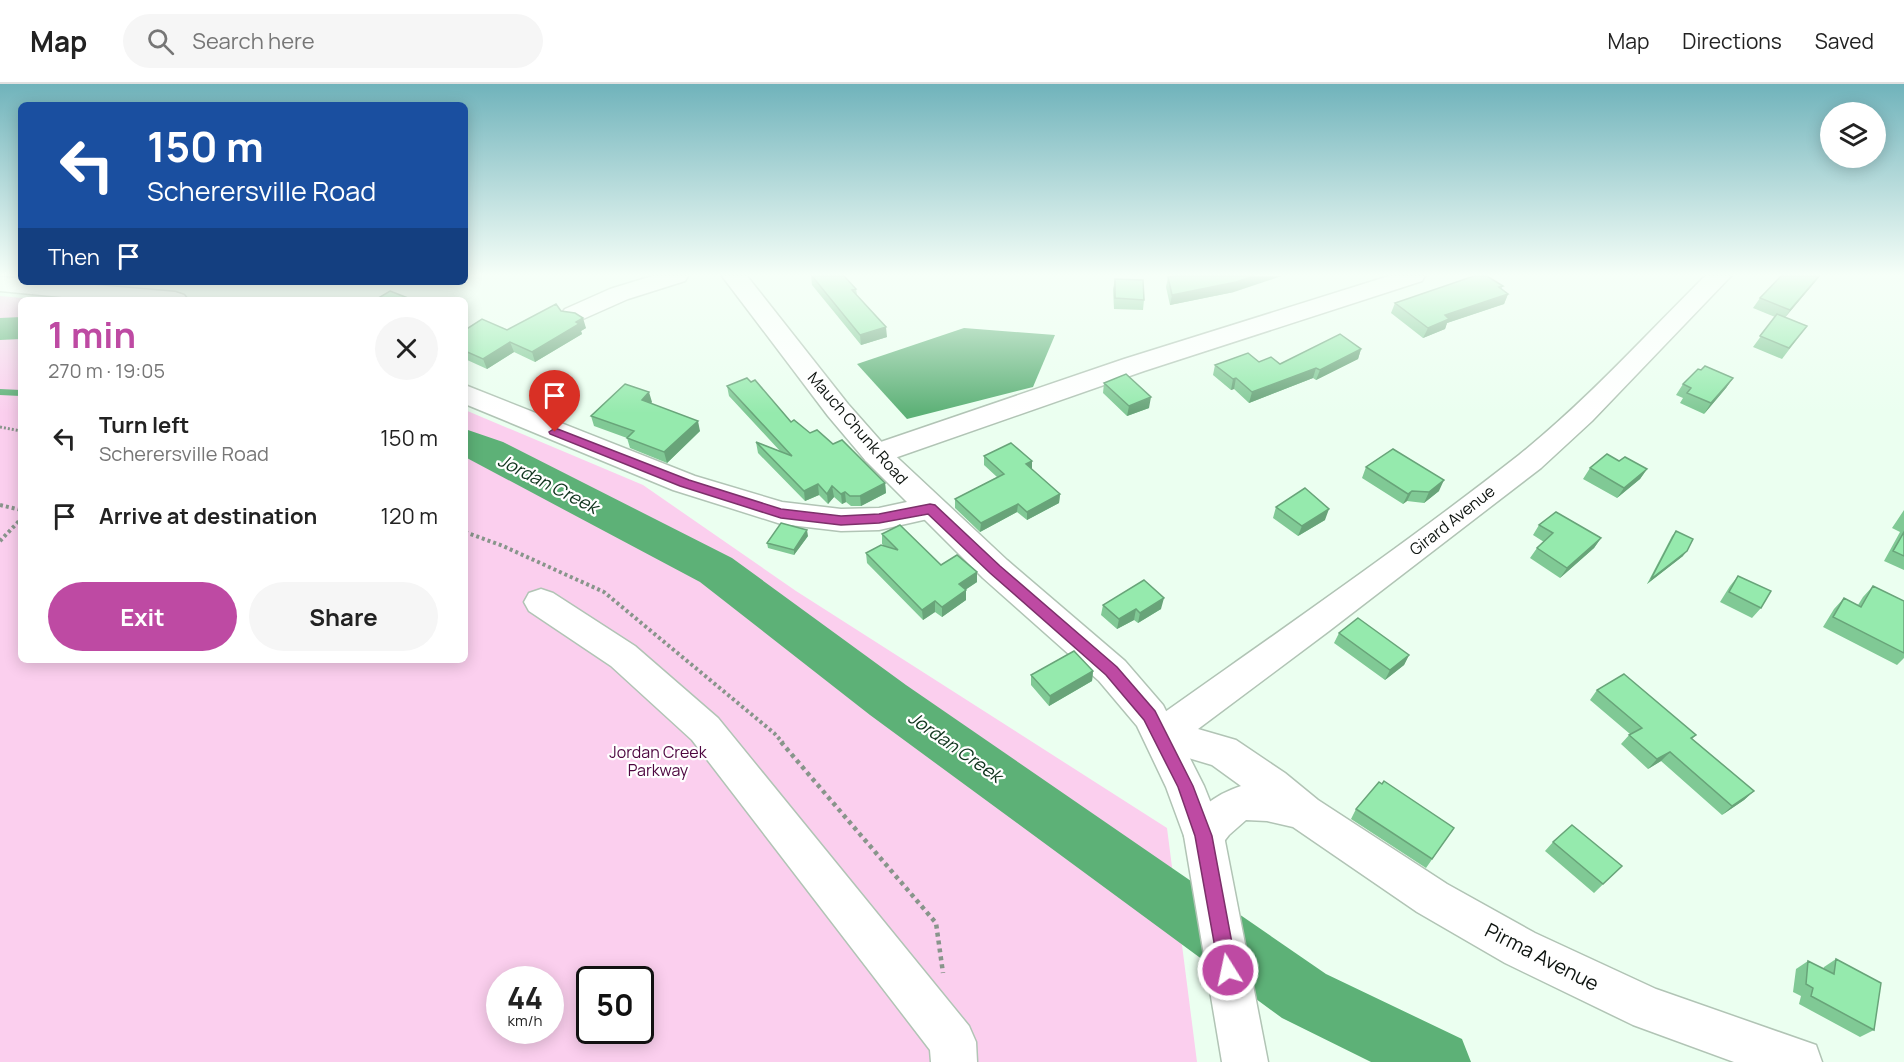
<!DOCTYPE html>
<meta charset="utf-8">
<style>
:root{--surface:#fff;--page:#f6f6f6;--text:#222;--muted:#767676;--line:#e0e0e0;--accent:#be4aa3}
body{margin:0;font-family:Manrope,sans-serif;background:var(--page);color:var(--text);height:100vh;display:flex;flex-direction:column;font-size:22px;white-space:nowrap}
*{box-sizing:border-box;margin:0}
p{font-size:20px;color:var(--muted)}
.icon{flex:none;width:33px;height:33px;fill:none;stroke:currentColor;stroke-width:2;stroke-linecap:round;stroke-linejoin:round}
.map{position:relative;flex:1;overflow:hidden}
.details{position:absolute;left:18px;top:213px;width:450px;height:366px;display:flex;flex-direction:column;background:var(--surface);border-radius:9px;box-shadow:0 3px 15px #0003}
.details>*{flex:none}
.banner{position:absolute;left:18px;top:18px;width:450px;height:183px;border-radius:9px;box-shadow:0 3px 15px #0003;background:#1a4fa0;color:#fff;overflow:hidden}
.fabs{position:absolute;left:1820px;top:18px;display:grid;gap:12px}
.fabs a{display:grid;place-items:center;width:66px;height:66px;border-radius:50%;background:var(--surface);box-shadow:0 3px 15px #0003;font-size:30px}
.speed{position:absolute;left:486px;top:882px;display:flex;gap:12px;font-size:30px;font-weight:700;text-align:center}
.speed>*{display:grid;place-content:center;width:78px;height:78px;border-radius:50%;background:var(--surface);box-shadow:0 3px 15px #0003;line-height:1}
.speed small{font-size:15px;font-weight:400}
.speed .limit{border:3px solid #111;border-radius:9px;background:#fff;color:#111}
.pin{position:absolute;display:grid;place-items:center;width:51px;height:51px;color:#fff;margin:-62px -26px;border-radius:50% 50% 50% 0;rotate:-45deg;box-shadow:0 0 6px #0007}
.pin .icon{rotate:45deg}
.me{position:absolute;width:66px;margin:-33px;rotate:350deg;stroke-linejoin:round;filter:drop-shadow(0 0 4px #0008)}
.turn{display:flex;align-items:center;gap:21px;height:126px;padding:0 30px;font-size:27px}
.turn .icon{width:78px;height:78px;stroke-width:2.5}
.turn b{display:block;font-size:42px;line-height:51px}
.then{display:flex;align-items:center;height:57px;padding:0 30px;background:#0003;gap:12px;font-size:22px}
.round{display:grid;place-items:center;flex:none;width:63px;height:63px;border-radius:32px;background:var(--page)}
.summary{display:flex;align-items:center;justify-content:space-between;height:102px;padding:0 30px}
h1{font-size:36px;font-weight:700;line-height:45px;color:var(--accent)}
.action{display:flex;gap:12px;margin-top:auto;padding:12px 30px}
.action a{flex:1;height:69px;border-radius:36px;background:var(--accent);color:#fff;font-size:24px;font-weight:700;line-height:69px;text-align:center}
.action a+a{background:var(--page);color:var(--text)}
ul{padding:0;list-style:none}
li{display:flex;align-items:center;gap:18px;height:78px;padding:0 30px}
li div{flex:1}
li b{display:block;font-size:22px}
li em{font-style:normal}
header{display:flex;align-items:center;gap:36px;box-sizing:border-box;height:84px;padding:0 30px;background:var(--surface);border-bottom:2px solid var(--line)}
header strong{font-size:28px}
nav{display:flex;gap:33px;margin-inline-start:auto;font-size:21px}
.search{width:420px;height:54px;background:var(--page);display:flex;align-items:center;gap:15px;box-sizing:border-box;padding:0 21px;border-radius:33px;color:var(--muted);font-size:22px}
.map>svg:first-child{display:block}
.green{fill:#fbcfee;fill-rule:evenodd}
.water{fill:#5db177}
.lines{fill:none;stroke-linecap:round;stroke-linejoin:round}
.stream{stroke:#5db177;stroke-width:6}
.river{fill:#5db177;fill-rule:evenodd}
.minor-casing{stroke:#b1c4b5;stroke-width:3}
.major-casing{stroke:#b1c4b5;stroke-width:3}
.path-far2{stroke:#88958b;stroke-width:3;stroke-dasharray:2 2;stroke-linecap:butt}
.path-far1{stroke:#88958b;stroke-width:4;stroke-dasharray:3 3;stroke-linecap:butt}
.path{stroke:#88958b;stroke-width:4.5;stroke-dasharray:4 4;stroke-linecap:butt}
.minor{fill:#fff;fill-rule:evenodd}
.major{fill:#fff;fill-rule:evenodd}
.wall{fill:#80c995}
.shaded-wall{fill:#68a479}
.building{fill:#95eaad;stroke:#68a479;stroke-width:1.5}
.route{fill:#be4aa3;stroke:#7c306a;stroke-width:1.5}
.labels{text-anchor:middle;stroke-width:4.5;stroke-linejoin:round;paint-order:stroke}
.street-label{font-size:16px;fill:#0e1410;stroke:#fff}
.park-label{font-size:16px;fill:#4e0740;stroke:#fff}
.water-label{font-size:18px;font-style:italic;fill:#10341d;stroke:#fff}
.near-street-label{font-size:20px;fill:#0e1410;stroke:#fff}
</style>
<header>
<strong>Map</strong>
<div class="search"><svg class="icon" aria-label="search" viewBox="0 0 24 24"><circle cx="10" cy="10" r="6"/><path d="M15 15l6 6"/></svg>Search here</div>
<nav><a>Map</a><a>Directions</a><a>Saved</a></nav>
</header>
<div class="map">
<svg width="1904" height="978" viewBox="0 0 1904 978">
<rect width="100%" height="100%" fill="#ebfff0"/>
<path class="green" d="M0,212L45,216H21V576H465V326L643,401L796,507L1167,744L1197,978H0ZM500,896H550V946H500ZM590,896H640V946H590Z"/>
<path class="water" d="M964,244L1055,251L1033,303L907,335L857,280Z"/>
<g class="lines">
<path class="stream" d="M0,308L21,309"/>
<path class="river" d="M21,233V255L0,256V234Z
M465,345L503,358L732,474L906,601L1326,890L1462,955L1471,978H1371L1282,934L870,631L700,498L465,373Z"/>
<g class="minor-casing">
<path id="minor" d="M652,192H688L685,197L628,215L583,235L574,238L565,235L561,230L565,225L610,205Z
M1389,192H1425L1422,197L1144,287L886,377L876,380L866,377L861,370L866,363L1124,275Z
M1705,192H1731L1592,337L1541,384L1329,547L1198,645L1236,656L1285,689L1318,716L1447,800L1535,849L1656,905L1816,961L1822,978H1734L1633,941L1505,879L1417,828L1293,743L1267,737L1246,736L1229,751L1218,765L1204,770L1190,765L1184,752C1196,725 1214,711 1241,702L1212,681L1148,662L1142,651L1148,640C1272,552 1399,465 1519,371C1586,317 1645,252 1705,192Z
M0,193L21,194V198H60L175,208L184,211L188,216H93L0,207Z
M465,301L695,392L782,418L841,425L879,424L930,413L941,416L946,424L941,432L879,446L841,447L781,440L673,406L465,320Z
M541,505L553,509L635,562L718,634L969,942L976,958L977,978H931L930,966L692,656L611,582L529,527L524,518L529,509Z"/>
</g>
<g class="major-casing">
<path id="major" d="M722,192H747L848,320L886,363L1007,476L1125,577L1163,621L1204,702L1224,752L1268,978H1222L1184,752L1166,703L1137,642L1099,597L983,494L866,377L828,332Z"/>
</g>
<path class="path-far2" d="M0,343L21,347"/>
<path class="path-far1" d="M0,421L21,426
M465,448L503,462L604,508L774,649L783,659
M0,457L21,435"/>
<path class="path" d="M781,658L936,839L943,889"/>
<use href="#minor" class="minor"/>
<use href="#major" class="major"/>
</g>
<path class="wall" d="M811,192H844L856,205L857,211L887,253L861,261L812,201Z
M1781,192H1820L1785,233L1807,242L1782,275L1753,263L1775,233L1753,224L1760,214Z
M1168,193L1234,208L1170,221L1166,203Z
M1115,195L1144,216L1143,226L1114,225L1113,205Z
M1503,202L1501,205L1508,210L1504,220L1447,239L1445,245L1423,254L1391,229L1395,219Z
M561,227L586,244L581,247L582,250L535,278L514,268L487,285L465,275V246H507Z
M1361,265L1358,275L1316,296L1313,294L1249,319L1234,305L1231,306L1213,291L1215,281L1259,278L1280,280Z
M1733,294L1726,304L1704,330L1680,319L1683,314L1676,311L1683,300Z
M1104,299L1149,324L1127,332L1103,309Z
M727,302L810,349L833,360L885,399L886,409L861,422H851L846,418L842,420L834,413L828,420L819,411L805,417L758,369L756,358L780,367L729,312Z
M652,318L651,319L700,347L667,379L630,364L627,354L594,342L591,332Z
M984,372L1032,386L1060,410L1059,419L1027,436L1017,428L980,448L955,424V415L997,393L984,381Z
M1619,377L1647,385L1640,395L1617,414L1583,395L1590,384Z
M1366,383L1439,407L1424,419L1407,417L1403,420L1362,394Z
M1276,423L1325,436L1298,452L1273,434Z
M1904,426V486L1884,477L1900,448L1892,444Z
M1539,441L1601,454L1594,464L1560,494L1530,474L1537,464L1544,458L1533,451Z
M1676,447L1683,472L1647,500L1672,452Z
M882,450L941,481L977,488V498L965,506L966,516L942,533L935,528L923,536L867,479L866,469L884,462L882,460Z
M808,452L794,471L768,464L767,459Z
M1738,492L1761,524L1752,534L1720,518L1730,502Z
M1873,502L1904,517V574L1897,581L1823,543L1834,525L1844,514L1858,521L1863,513Z
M1103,521L1161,525L1138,539L1134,536L1117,545L1101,531Z
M1339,549L1409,571L1404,581L1385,596L1334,559Z
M1093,587L1092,597L1049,622L1031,601V591Z
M1597,606L1696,651L1692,655L1754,707L1744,716L1722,731L1661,677L1648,685L1621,660L1630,650L1590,616Z
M1356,725L1454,744L1426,784L1351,735Z
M1553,758L1622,782L1594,809L1545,767Z
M1836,875L1874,946L1860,953L1799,920L1801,912L1793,908L1796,885L1808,877L1823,885L1824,883Z"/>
<path class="shaded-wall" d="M1254,192H1282L1234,208L1170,221L1172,211Z
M1819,192H1820L1783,236L1790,226Z
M1508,210L1504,220L1447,239L1445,245L1423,254L1428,244L1445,231Z
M583,234L586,244L581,247L582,250L535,278L532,268Z
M886,243L887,253L861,261L860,251Z
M510,258L514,268L487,285L483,275Z
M1361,265L1358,275L1316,296L1320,286Z
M1316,284L1313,294L1249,319L1252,308Z
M1236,294L1234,305L1231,306L1233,295Z
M1733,294L1726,304L1704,330L1711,319Z
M649,308L652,318L645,326L642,316Z
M1151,313L1149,324L1127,332L1129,322Z
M698,337L700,347L667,379L664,368Z
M1032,377V386L1026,380Z
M1647,385L1640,395L1617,414L1624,404Z
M1444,396L1439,407L1424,419L1429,408Z
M885,399L886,409L861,422L860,412Z
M818,400L819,411L805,417L804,407Z
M832,402L834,413L828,420L827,410Z
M1412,407L1407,417L1403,420L1408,410Z
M845,408L846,418L842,420L841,410Z
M1060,410L1059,419L1027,436V428Z
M1018,420L1017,428L980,448L981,439Z
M1329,425L1325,436L1298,452L1302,442Z
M807,446L808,452L794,471V466Z
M1601,454L1594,464L1560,494L1567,484Z
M1687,467L1683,472L1647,500L1651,495Z
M977,488V498L959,510V500Z
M966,506V516L942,533V523Z
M1164,514L1161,525L1138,539L1140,529Z
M935,517V528L923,536L922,526Z
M1136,525L1134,536L1117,545L1119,535Z
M1409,571L1404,581L1385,596L1390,586Z
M1093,587L1092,597L1049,622L1050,612Z
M1670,668L1661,677L1648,685L1657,675Z
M1754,707L1744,716L1722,731L1732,722Z"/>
<path class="building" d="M812,192H844L856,205L852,206L886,243L860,251Z
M1175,192H1254L1236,198L1172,211L1168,193Z
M1474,192H1487L1503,202L1499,203L1508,210L1445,231L1449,235L1428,244L1395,219Z
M1781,192H1819L1790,226L1760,214Z
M1115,195L1143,196L1144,216L1115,214Z
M390,207L413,216H375Z
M556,220L561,227L575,229L583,234L576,238L579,240L532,268L510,258L483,275L465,267V246L482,235L507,246Z
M1777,230L1807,242L1789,264L1760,252Z
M1340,250L1361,265L1320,286L1316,284L1252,308L1236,294L1233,295L1215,281L1248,269L1259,278L1271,273L1280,280Z
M1705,282L1733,294L1711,319L1687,309L1691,304L1683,300L1698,285L1701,286Z
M1126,290L1151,313L1129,322L1104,299Z
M747,294L751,298L755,296L791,338L794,336L810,349L817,346L833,360L842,356L885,399L860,412H850L845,408L841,410L832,402L827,410L818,400L804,407L756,358L792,372L727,302Z
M625,300L649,308L642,316L698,337L664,368L627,354L634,347L591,332Z
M1011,359L1032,377L1026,380L1060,410L1027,428L1018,420L981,439L955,415L1004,390L984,372Z
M1393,365L1444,396L1429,408L1412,407L1408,410L1366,383Z
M1607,370L1619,377L1625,373L1647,385L1624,404L1590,384Z
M1305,404L1329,425L1302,442L1276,423Z
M1556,428L1601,454L1567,484L1537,464L1553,449L1539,441Z
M781,439L807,446L794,466L767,459Z
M900,441L941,481L957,471L977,488L959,500L966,506L942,523L935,517L922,526L866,469L881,461L898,466L882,450Z
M1676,447L1693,455L1687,467L1651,495Z
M1904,448V472L1893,467Z
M1738,492L1771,507L1761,524L1729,508Z
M1144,496L1164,514L1140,529L1136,525L1119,535L1103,521Z
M1873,502L1904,517V569L1833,533L1844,514L1861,523Z
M1358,534L1409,571L1390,586L1339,549Z
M1074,567L1093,587L1050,612L1031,591Z
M1624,590L1696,651L1691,654L1754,707L1732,722L1670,668L1657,675L1629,651L1642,644L1597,606Z
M1384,697L1454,744L1432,775L1356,725L1379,698L1382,700Z
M1572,741L1622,782L1603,800L1553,758Z
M1836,875L1881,899L1874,946L1811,912L1813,904L1806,900L1808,877L1834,890Z"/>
<linearGradient id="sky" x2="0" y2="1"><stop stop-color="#70b3bb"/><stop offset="0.58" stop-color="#f6fff8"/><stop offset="1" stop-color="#f6fff8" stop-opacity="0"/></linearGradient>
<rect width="1904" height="329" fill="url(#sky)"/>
<path class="route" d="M555,344L689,396L781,425L841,432L879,430L930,420L935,421L1000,482L1117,583L1155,627L1193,702L1212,752L1237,886L1235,893L1228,896L1222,893L1219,886L1195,752L1178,703L1144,636L1106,591L990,489L928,430L879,439L841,441L781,434L680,402L550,350L549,348Z"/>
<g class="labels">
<g class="street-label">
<text transform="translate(858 344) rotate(49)" y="6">Mauch Chunk Road</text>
<text transform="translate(1452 436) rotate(-38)" y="6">Girard Avenue</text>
</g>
<g class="park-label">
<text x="658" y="674">Jordan Creek<tspan x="658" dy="18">Parkway</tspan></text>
</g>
<g class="water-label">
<text transform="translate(548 400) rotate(27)" y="6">Jordan Creek</text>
<text transform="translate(955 663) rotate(35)" y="6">Jordan Creek</text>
</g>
<g class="near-street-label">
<text transform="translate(1542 873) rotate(27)" y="7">Pirma Avenue</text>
</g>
</g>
</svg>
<div class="fabs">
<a><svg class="icon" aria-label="layers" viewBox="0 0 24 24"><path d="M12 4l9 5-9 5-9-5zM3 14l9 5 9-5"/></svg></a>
</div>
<div class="speed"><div>44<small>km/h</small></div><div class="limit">50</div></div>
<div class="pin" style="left:555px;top:348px;background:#d93025"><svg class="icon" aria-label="arrive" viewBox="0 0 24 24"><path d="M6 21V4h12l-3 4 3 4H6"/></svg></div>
<svg class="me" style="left:1228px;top:886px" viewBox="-20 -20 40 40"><circle r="17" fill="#be4aa3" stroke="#fff" stroke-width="3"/><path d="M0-11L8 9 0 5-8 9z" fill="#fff"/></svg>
<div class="banner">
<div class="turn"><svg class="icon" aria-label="left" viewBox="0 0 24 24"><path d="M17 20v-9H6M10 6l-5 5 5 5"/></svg><div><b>150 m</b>Scherersville Road</div></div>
<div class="then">Then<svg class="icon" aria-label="arrive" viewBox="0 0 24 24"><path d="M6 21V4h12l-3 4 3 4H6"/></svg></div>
</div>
<section class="details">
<div class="summary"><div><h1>1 min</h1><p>270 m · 19:05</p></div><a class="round"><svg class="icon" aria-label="close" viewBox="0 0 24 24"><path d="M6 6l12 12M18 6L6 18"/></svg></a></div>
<ul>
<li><svg class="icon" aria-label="left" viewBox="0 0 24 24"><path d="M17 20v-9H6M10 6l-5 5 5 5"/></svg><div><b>Turn left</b><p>Scherersville Road</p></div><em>150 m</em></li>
<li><svg class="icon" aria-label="arrive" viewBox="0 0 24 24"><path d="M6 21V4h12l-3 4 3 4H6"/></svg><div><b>Arrive at destination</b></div><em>120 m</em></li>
</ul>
<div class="action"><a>Exit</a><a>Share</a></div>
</section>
</div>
